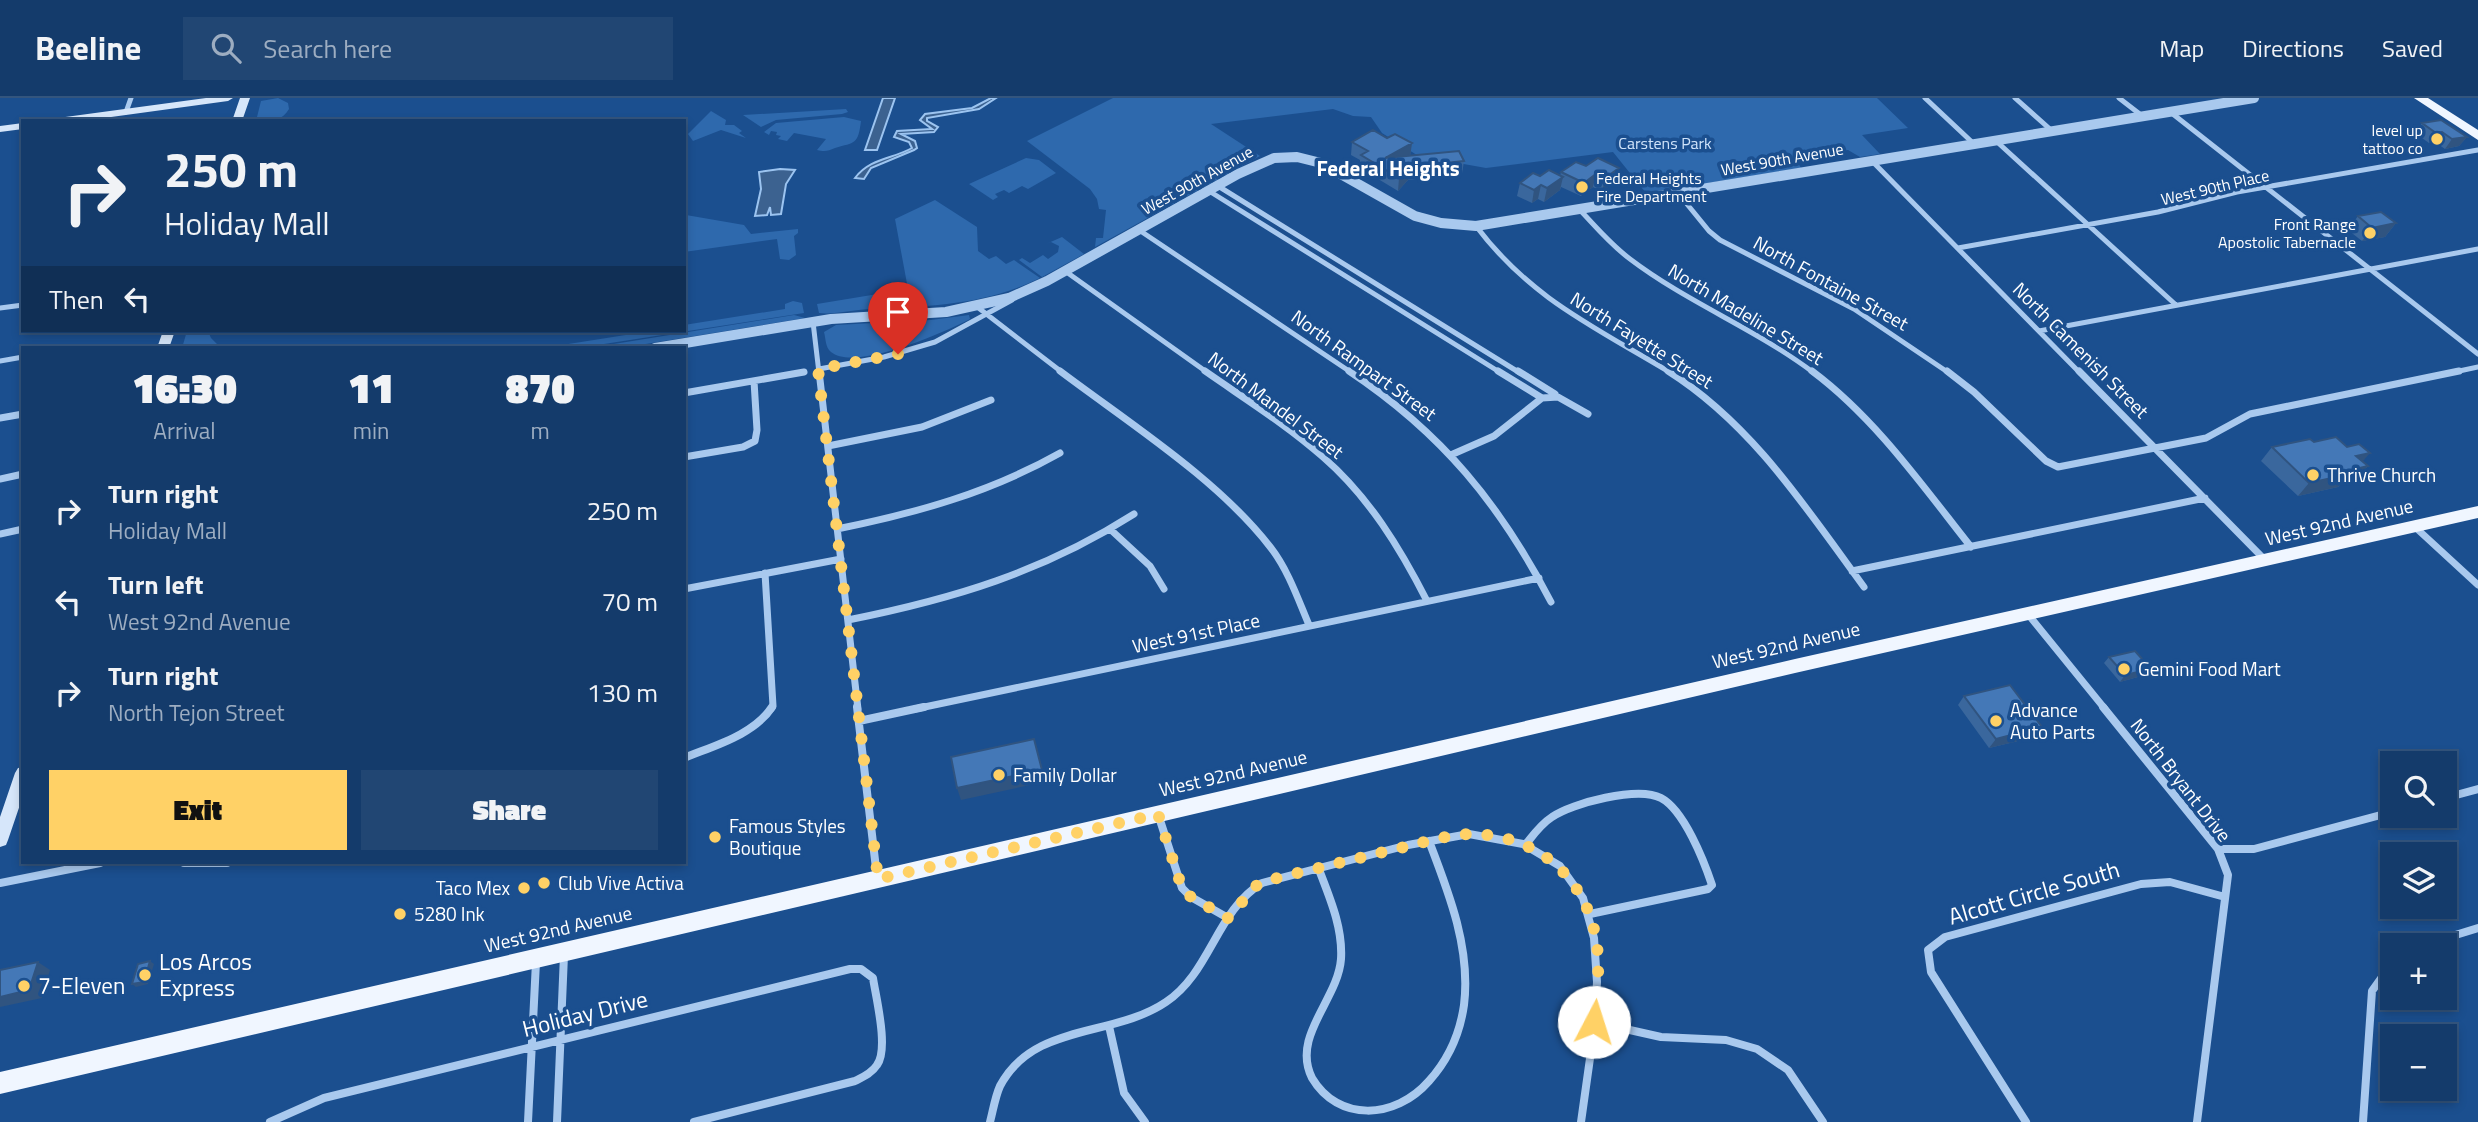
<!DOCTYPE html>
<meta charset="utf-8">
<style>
:root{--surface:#143b6b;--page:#214673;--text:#f1f3f6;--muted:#9dadc1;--line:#33557e;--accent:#ffd166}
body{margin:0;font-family:"Titillium Web",sans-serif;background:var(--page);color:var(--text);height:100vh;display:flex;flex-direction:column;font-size:26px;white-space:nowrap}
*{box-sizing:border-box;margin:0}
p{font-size:23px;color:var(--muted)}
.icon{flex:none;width:38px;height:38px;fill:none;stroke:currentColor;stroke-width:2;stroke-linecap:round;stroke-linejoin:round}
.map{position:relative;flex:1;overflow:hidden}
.side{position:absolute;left:21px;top:248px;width:665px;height:518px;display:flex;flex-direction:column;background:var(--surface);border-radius:0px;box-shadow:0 4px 10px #0003,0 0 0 2px var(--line)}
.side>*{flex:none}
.hud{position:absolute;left:21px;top:21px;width:665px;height:214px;border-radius:0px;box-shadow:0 4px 10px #0003,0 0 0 2px var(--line);background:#143b6b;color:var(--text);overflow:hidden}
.controls{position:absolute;left:2380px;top:653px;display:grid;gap:14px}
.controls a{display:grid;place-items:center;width:77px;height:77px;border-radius:0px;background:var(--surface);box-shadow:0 4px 10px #0003,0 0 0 2px var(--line);font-size:35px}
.pin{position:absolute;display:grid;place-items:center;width:60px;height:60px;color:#fff;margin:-72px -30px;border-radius:50% 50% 50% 0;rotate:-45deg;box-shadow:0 0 7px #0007}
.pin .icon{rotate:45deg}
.me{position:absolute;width:77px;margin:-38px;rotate:5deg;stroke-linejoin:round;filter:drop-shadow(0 0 5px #0008)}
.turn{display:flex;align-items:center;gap:24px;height:147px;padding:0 28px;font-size:32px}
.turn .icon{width:91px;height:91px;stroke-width:2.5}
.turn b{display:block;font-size:49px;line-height:60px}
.then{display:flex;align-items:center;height:66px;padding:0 28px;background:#0003;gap:14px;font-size:26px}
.eta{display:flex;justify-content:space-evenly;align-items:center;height:119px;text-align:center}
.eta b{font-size:42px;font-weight:800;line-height:49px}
.primary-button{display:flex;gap:14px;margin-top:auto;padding:14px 28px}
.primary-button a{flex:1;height:80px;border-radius:0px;background:var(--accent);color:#111;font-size:28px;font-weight:800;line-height:80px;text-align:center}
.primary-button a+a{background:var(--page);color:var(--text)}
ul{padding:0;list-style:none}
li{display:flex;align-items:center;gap:21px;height:91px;padding:0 28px}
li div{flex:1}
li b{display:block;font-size:26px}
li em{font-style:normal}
header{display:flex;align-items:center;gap:42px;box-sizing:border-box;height:98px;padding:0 35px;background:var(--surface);border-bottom:2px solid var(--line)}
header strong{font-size:33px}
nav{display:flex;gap:38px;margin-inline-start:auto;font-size:24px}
.search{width:490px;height:63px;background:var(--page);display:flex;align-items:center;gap:18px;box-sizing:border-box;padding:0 24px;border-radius:0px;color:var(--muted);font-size:26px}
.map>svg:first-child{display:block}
.green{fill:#2e69ad}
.water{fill:#3c6290;stroke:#9cc4f0;stroke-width:2}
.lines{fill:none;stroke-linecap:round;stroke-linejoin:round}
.minor-far2{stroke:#a9c9ee;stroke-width:5}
.minor-far1{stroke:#a9c9ee;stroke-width:7}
.minor{stroke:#a9c9ee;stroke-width:8}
.tertiary{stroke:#a9c9ee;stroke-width:10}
.secondary{fill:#d6e6fa;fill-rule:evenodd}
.primary{fill:#f0f6ff;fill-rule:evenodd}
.wall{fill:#3a679d}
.shaded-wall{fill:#305480}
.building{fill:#4478b7;stroke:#305480;stroke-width:2}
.route{stroke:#ffd166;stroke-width:12;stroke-dasharray:0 21.6}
.poi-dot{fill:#ffd166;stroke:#1b4f8f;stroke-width:2.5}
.labels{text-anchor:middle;stroke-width:7;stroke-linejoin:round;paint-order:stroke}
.far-poi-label{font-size:16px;fill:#fff;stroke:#1b4f8f;text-anchor:end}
.far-park-label{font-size:16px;fill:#cfe3fa;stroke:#1b4f8f}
.far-street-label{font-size:16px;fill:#fff;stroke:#1b4f8f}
.street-label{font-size:19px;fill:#fff;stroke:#1b4f8f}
.poi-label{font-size:19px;fill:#fff;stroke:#1b4f8f;text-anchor:start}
.far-district-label{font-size:21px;font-weight:bold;fill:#fff;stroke:#1b4f8f}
.near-street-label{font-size:23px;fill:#fff;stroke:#1b4f8f}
.near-poi-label{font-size:23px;fill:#fff;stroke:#1b4f8f;text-anchor:start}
</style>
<header>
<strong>Beeline</strong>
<div class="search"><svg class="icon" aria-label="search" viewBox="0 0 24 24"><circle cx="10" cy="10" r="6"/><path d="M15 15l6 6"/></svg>Search here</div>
<nav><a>Map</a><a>Directions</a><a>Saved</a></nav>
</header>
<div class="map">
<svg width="2478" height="1024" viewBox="0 0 2478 1024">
<rect width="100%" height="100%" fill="#1b4f8f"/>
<path class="green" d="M278,0L288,5L289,11C280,25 271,23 256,23L261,3Z
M1113,0H1877L1908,30L1862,37L1880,56L1860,59L1848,52L1798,61L1797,63L1801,70L1646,95L1613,54L1486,70L1458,65L1431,66L1382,35L1371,19L1353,18L1333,11L1211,26L1260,58L1095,149L1096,140H1103L1106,112L1099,111L1097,101L1090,91L1027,43Z
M846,11L848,14L842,16L776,22L761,29L743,17Z
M711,13L726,22L725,27H734L742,33L739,35L746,40L721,32L693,43L688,36Z
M844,19L861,23C858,47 855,44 835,50C828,53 825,54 817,52L826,41L794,35L787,43L778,41L781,38L776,37L777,34L771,33L769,37L764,34L776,25Z
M1026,60L1039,62L1056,75L1028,91L1022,88L1009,95L1004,92L995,96L998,99L993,102L969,86Z
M935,102L977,129L978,153L989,161L996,158L1006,166L1014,162L1040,180C984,207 933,208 872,211C855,211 835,217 819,215L817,206L908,191L895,121Z
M686,117L744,127L751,136L798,131V135L794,138L796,157L789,162L780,161L777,141L684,154Z
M1062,139L1084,156L1042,179L1019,162L1022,160L1030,165L1043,157L1048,161L1058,154L1059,148L1051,144L1046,146Z
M793,203L802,205L804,215L578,250H543L651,233H684V227L785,211V206Z
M794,217L805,220L621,250H589Z
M969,217L970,221C945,234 855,274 831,254C825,249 826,241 824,234L836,227L931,222Z
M187,233H208L211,240L221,250H182Z"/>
<path class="water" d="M883,0H895L877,52H865Z
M991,0H996L979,11L927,20V23L938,29L934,34L901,36L915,43L917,50L914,52L871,70L864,81L855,80C870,60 893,61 912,50L909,44L894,39L897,33L932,31L920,22L925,16L972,10Z
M780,71L795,72L786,86L781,116L771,117L770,109L767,117L755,118L761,91L759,74Z"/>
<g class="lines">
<path class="minor-far2" d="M1925,0L1973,45
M2015,0L2051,32
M2119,0L2141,17
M2169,13L2478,256
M126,14L131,0
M1995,42L2176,207
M1872,63L2080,275
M1218,88L1520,275
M1209,93L1501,275
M1678,95L1709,133L1720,142L1854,211L1949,275
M1580,112C1596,129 1611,147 1630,161C1688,205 1756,231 1814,275
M1476,128C1531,201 1595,229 1671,275
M1139,132L1352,275
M1958,150L2158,114L2237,94L2478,52
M1065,173L1208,275
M976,208L1063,275
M0,210L23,207
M813,224L819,275
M2039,233L2478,151
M78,250L83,249
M0,263L23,259
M819,271L884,259L935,244L1012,202
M800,275L804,274
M2450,275L2478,269"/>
<path class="minor-far1" d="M819,273L858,611
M1060,273C1129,325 1219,382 1271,450C1288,472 1298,501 1309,527
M1205,273C1245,301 1287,327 1323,359C1369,399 1400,450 1427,503
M1349,273C1442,335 1500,406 1551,504
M1498,273L1542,300L1558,299L1588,316
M1518,273L1555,296
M1668,273C1752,326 1806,410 1864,489
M1812,273C1875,320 1922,387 1971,449
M1947,273L1974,294L2046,363L2058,369L2206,340L2250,316L2459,273
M2079,273L2266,463
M684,295L804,274
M0,320L23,316
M828,348L922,329L991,302
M1453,356L1494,338L1542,300
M684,359L743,349L755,343L757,332L754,283
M0,381L23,376
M2415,429L2478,487
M837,431C916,415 989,395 1060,355
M1111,432L1150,468L1164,491
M0,436L23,431
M1852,473L2205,400
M765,475L773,608L771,611
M684,491L841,461
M2027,515L2105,611
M848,522C953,501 1043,474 1134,416
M915,611L1539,480"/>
<path class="minor" d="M857,609L877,779
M2103,609L2218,751L2228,777L2197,1024
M859,623L924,609
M684,660C713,648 754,637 772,609
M2445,700L2478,691
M1158,716L1182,790L1191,799L1228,820
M1526,746C1534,736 1541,726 1552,719C1572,705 1638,688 1661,700C1684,712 1704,763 1712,787L1708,791L1590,816
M2218,751H2254L2392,714
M184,765H227
M1318,769C1329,798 1343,829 1341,861C1338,902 1291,938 1312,980C1338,1024 1395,1022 1429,983C1448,962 1460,935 1464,907C1471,851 1449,795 1429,743
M0,785L100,765
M2423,847L2478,830
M1594,924L1661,939L1726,942L1757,951L1788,972L1823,1024
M1109,928L1124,995L1145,1024
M270,1024L324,1000L850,871H861L873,880C876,900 889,951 877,967C872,975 863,979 855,983L694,1024
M528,1024L536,864
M557,1024L564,857
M990,1024C993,1013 995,999 1000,988C1034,924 1113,940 1166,904C1211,874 1216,813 1262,785L1408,747L1469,736L1523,746L1560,768L1583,800L1594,840L1597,884L1594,932L1581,1024
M2026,1024L1931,874L1928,852L1945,839L2141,786L2170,784L2225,799
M2363,1024L2372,893L2392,865"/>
<path class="tertiary" d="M655,250L831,221L946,214L1009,200L1047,183L1238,76L1274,60L1297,59L1321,65L1415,118L1441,125L1476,128L2254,0"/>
<path class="secondary" d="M206,0H233L228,3L82,23H53L58,20Z
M240,0H250L242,23H232Z
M23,25V31L0,34V28Z
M163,233H175L169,250H157Z
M23,669V698L8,742L6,747L0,749V719L15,675L18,670Z"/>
<path class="primary" d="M2414,0H2428L2478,32V42Z
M2478,408V420L1795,575L0,996V974L1795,561Z"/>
</g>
<path class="wall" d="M2422,25L2467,39L2459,48L2445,51L2435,44L2429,45L2415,35Z
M1387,40L1412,45L1410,58L1464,63L1462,76L1408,82L1398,93L1360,70V62L1351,57L1352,44Z
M1586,68L1619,70L1616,83L1602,94L1593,89L1581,98L1561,89L1560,92L1544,104L1538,101L1532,105L1517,98L1520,85L1540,78H1560L1561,74Z
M2358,118L2396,125L2385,139L2362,143L2348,132Z
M2314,344L2362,364L2368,368L2356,382L2342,385L2338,389L2298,398L2261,363L2272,349Z
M2109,559L2145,577L2120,584L2104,565Z
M1964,598L2042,629L2035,639L1989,650L1958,607Z"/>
<path class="shaded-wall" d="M2442,34L2435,44L2429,45L2436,35Z
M2467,39L2459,48L2445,51L2452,41Z
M1412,45L1410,59L1385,60Z
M1410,69L1408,82L1398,93L1399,80Z
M1619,70L1616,83L1602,94L1605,80Z
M1596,76L1593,89L1581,98L1584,85Z
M1563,79L1560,92L1544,104L1547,90Z
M1541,87L1538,101L1532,105L1534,92Z
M2396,125L2385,139L2362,143L2372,130Z
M2370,355L2358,369L2356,358Z
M2368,368L2356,382L2342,385L2338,389L2298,398L2309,385L2347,373Z
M2151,571L2145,577L2120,584L2125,577Z
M2042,629L2035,639L1989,650L1996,641Z
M1042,672L1044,684L961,702L957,690Z
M150,863L154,866L148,886L136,889L132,886Z
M38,864L50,872L42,900L0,909V899Z"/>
<path class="building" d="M2441,22L2467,39L2452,41L2442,34L2436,35L2422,25Z
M1373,32L1387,40L1395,36L1412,45L1385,60L1459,53L1464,63L1410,69L1399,80L1361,57L1368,53L1352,44Z
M1598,60L1619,70L1605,80L1596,76L1584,85L1561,74L1576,64L1586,68Z
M1549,72L1563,79L1547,90L1541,87L1534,92L1520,85L1533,75L1540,78Z
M2381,114L2396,125L2372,130L2358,118Z
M2336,339L2347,349L2359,346L2370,355L2356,358L2368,368L2347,373L2350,376L2309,385L2272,349L2310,341L2314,344Z
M2135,553L2151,571L2125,577L2109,559Z
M2010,587L2042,629L1996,641L1964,598Z
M1034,641L1042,672L957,690L951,659Z
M150,863L144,884L132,886L138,866Z
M38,864L29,892L0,899V872Z"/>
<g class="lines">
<path class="route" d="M898,256L818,271L878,781L1158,716L1182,790L1191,799L1228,820L1256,788L1269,782C1314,771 1359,760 1404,749C1426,744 1449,736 1472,736C1543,737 1595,788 1598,860C1599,881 1596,903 1594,924"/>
</g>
<g class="poi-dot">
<circle cx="2437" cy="41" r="7"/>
<circle cx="1582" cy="89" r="7"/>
<circle cx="2370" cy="135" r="7"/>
<circle cx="2313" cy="377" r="7"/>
<circle cx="2124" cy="571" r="7"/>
<circle cx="1996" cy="623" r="7"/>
<circle cx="999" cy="677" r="7"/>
<circle cx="715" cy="739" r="7"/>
<circle cx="544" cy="785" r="7"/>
<circle cx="524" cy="790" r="7"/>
<circle cx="400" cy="816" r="7"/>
<circle cx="145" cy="877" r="7"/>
<circle cx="24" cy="888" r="7"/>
</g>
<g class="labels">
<g class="far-poi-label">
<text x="2423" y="38">level up<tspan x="2423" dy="18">tattoo co</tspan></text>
<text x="1596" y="86" text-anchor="start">Federal Heights<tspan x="1596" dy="18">Fire Department</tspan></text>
<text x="2356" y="132">Front Range<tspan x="2356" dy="18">Apostolic Tabernacle</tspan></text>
</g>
<g class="far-park-label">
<text x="1665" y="51">Carstens Park</text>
</g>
<g class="far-street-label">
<text transform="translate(1782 61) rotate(-10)" y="6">West 90th Avenue</text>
<text transform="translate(1197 82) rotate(-29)" y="6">West 90th Avenue</text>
<text transform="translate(2215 89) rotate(-13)" y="6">West 90th Place</text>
</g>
<g class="street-label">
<text transform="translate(1831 185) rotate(29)" y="7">North Fontaine Street</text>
<text transform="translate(1746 216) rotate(31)" y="7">North Madeline Street</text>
<text transform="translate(1642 242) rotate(32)" y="7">North Fayette Street</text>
<text transform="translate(2081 252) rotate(45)" y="7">North Camenish Street</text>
<text transform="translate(1364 267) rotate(36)" y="7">North Rampart Street</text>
<text transform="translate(1276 307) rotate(37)" y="7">North Mandel Street</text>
<text transform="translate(2339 424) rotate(-13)" y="7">West 92nd Avenue</text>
<text transform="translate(1196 535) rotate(-12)" y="7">West 91st Place</text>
<text transform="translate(1786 547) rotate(-13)" y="7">West 92nd Avenue</text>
<text transform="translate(1233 675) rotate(-13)" y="7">West 92nd Avenue</text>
<text transform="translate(2181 682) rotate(52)" y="7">North Bryant Drive</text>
<text transform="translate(558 831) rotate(-13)" y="7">West 92nd Avenue</text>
</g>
<g class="poi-label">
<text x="2327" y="384">Thrive Church</text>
<text x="2138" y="578">Gemini Food Mart</text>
<text x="2010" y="619">Advance<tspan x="2010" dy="22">Auto Parts</tspan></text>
<text x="1013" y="684">Family Dollar</text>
<text x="729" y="735">Famous Styles<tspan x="729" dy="22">Boutique</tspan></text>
<text x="558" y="792">Club Vive Activa</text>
<text x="510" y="797" text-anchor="end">Taco Mex</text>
<text x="414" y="823">5280 Ink</text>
</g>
<g class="far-district-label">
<text x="1388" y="78">Federal Heights</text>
</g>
<g class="near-street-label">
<text transform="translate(2034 795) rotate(-16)" y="8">Alcott Circle South</text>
<text transform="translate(585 916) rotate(-14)" y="8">Holiday Drive</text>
</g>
<g class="near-poi-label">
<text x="159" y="872">Los Arcos<tspan x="159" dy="26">Express</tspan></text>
<text x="38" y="896">7-Eleven</text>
</g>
</g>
</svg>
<div class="controls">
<a><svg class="icon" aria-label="search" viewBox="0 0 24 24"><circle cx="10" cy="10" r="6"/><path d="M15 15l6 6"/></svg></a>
<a><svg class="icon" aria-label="layers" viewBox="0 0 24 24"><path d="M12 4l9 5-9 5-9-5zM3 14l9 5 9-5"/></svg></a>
<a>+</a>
<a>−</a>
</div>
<div class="pin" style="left:898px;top:256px;background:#d93025"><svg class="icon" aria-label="arrive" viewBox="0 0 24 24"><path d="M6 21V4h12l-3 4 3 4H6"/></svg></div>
<svg class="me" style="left:1594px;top:924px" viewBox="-20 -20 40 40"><circle r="19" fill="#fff"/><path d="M0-13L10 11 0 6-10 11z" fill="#ffd166"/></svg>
<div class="hud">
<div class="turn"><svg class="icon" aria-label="right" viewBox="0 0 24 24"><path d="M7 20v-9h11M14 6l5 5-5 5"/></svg><div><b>250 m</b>Holiday Mall</div></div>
<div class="then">Then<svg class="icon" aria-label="left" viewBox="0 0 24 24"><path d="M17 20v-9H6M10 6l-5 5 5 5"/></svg></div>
</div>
<section class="side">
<div class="eta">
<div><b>16:30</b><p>Arrival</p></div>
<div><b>11</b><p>min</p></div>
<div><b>870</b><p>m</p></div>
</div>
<ul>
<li><svg class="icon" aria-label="right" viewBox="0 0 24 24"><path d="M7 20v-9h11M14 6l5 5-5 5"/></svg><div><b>Turn right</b><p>Holiday Mall</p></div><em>250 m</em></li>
<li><svg class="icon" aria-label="left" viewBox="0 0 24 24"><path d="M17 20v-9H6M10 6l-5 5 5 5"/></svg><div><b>Turn left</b><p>West 92nd Avenue</p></div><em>70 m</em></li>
<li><svg class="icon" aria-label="right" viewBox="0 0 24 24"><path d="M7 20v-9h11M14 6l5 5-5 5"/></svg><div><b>Turn right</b><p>North Tejon Street</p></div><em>130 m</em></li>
</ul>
<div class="primary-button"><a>Exit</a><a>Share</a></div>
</section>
</div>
